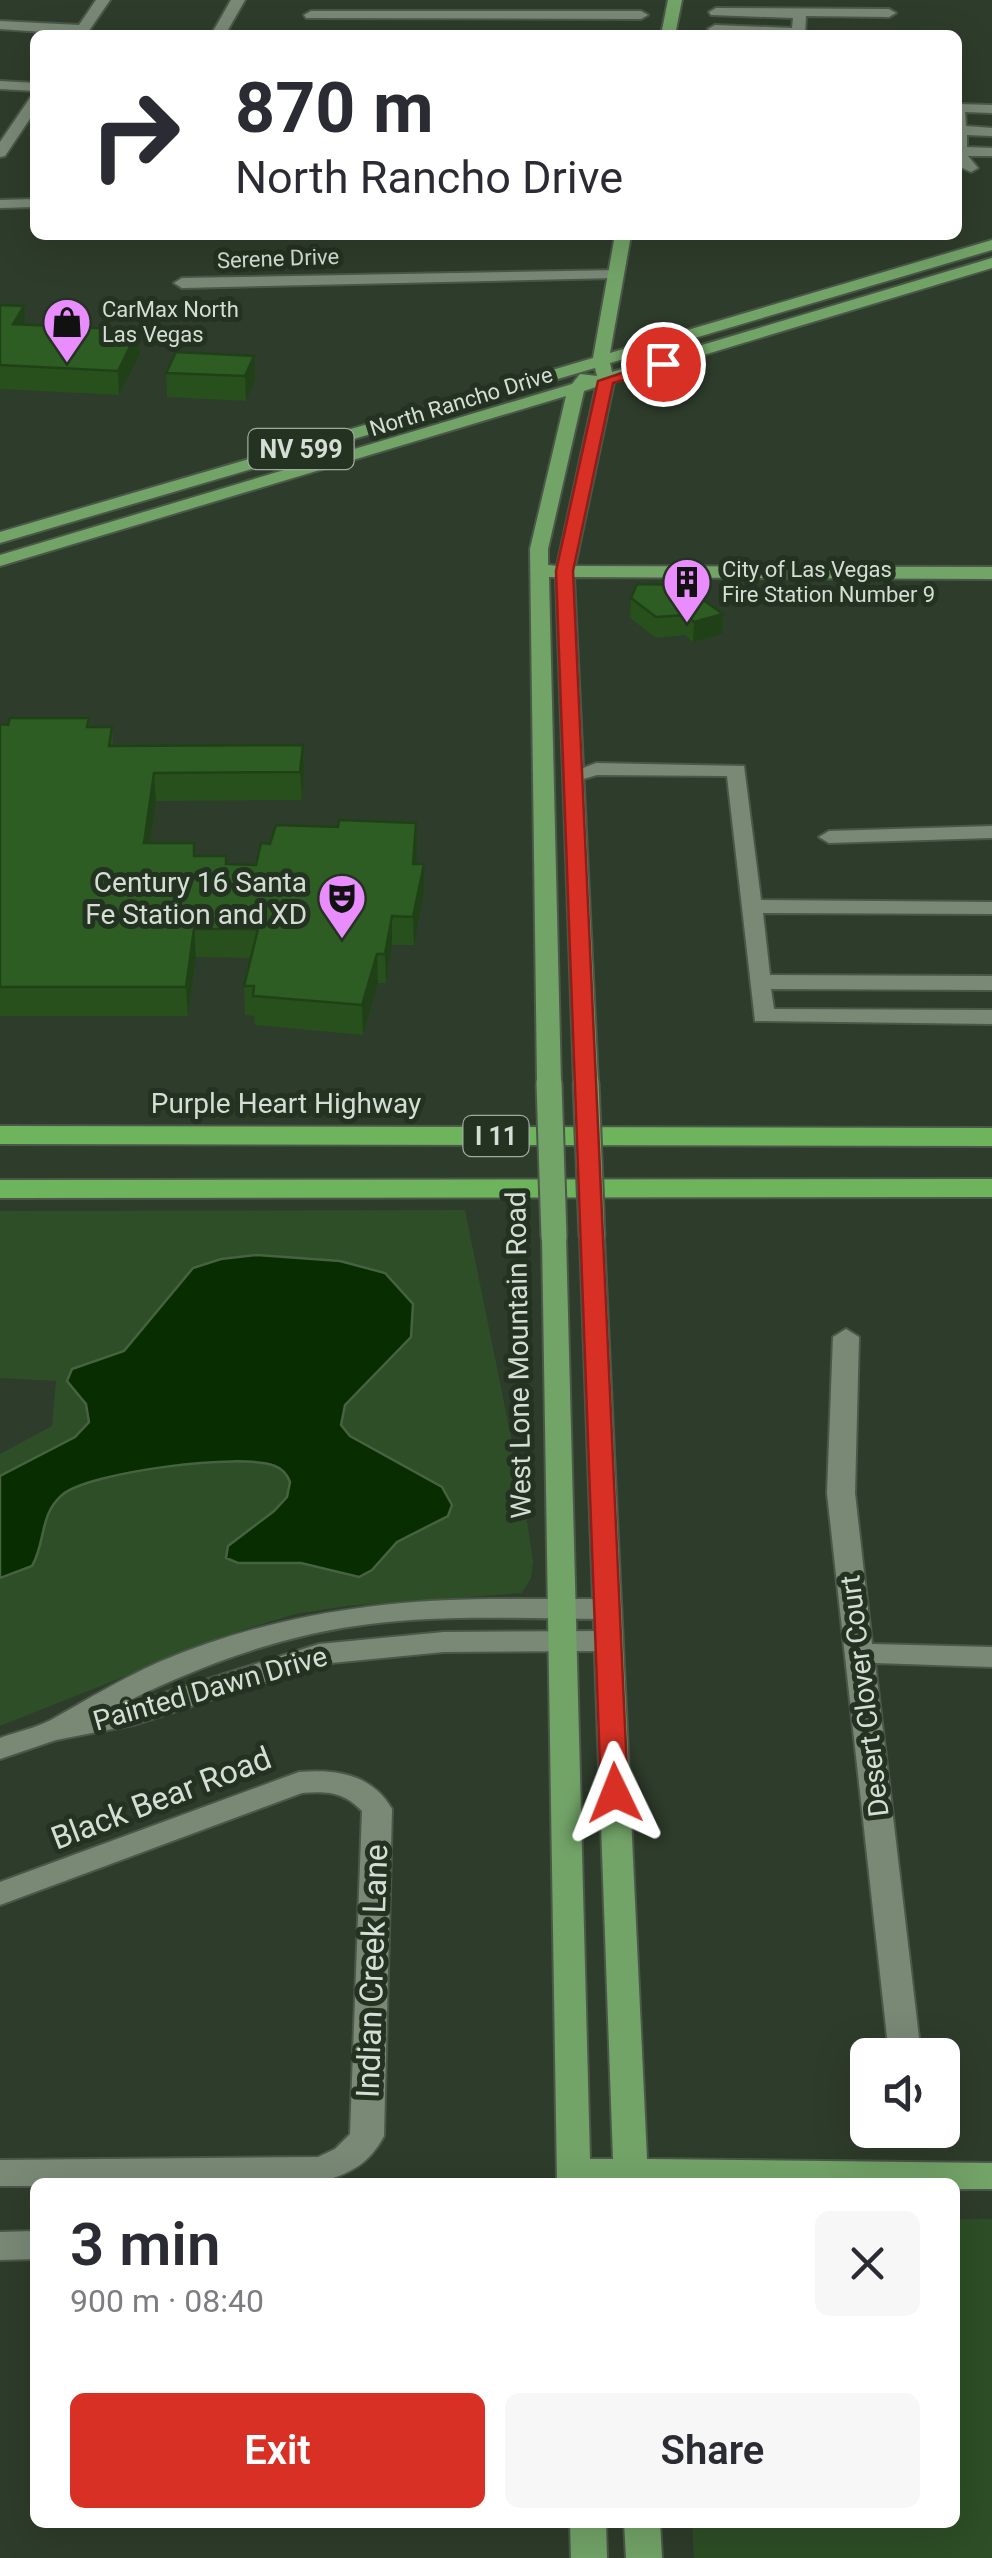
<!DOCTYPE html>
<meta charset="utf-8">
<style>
:root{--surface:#fff;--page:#f7f7f7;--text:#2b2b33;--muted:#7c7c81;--accent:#d93025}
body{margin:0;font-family:Roboto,sans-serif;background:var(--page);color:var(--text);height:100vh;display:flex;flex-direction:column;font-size:38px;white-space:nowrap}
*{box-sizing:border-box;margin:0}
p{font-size:32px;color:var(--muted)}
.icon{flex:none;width:55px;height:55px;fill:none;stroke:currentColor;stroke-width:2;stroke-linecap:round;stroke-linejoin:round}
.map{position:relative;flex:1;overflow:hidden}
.details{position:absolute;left:30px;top:2178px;width:930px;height:350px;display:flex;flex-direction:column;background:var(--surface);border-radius:15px;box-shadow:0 10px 40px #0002}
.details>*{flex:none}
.top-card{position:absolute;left:30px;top:30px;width:932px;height:210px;border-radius:15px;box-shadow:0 10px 40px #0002;background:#fff;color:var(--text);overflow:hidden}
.tools{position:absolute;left:850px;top:2038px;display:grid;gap:20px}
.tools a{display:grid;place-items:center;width:110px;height:110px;border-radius:15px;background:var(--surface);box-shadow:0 10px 40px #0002;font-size:50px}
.pin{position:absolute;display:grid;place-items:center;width:85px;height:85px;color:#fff;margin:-42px;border:5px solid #fff;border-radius:50%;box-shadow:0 2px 10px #0007}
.me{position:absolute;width:110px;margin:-55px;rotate:358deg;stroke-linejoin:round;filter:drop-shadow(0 0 8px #0008)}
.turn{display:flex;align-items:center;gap:35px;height:210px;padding:0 40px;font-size:45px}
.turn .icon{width:130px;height:130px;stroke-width:2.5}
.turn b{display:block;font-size:70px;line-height:85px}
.round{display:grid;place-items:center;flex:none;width:105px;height:105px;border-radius:15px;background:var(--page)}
.overview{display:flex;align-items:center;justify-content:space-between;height:170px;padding:0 40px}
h1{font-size:60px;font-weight:600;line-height:75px}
.action{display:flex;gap:20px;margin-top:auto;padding:20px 40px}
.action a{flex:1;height:115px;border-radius:15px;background:var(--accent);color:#fff;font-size:40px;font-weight:600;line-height:115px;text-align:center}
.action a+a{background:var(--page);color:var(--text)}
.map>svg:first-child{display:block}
.green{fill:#2d4e26}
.water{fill:#082d01;stroke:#466240;stroke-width:2.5}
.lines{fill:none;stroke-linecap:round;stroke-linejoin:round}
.minor-casing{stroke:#4b5749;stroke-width:4}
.major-casing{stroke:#4b5749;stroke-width:4}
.highway-casing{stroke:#4b5749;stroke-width:4}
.minor{fill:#798976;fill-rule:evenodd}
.major{fill:#72a367;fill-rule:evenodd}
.highway{fill:#6db45d;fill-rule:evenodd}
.major-bridge-casing{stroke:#4b5749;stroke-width:29;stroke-linecap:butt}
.major-bridge{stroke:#72a367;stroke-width:25}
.wall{fill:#27501d}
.shaded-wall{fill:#204118}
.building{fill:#2d5d22;stroke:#204118;stroke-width:2.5}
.route{fill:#d93025;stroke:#8d1f18;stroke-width:2.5}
.labels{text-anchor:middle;stroke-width:10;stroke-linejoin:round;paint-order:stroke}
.far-street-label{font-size:22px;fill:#d5ded4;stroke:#243221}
.far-poi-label{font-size:22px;fill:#d5ded4;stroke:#243221;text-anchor:start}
.shield{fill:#243221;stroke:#a0aa9e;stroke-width:2.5}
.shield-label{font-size:25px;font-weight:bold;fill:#d5ded4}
.poi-label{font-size:28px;fill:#d5ded4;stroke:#243221;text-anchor:end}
.street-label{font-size:28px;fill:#d5ded4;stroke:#243221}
.near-street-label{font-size:32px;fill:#d5ded4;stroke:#243221}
</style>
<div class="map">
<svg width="992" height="2558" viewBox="0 0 992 2558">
<rect width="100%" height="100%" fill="#2e3c2b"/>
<path class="green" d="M465,1210L524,1501L533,1561L531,1578L522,1593L347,1606L296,1614L239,1631L0,1726V1454L52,1426L56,1381L0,1378V1211Z
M955,2219H992V2558H694L692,2523L955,2522Z"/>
<path class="water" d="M257,1255L340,1261L385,1273L413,1304L411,1337L345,1405L341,1425L350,1436L442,1487L452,1505L448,1516L397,1542L372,1570L359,1577L301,1563H238L226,1558L228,1546L274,1511L287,1497L290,1482C287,1474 283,1469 275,1466C243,1452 88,1472 62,1495C39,1515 46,1542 32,1566L0,1578V1476L75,1437L89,1422L86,1404L67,1381L72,1369L124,1351L193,1268L221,1259Z"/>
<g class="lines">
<g class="minor-casing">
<path id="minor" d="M96,0H110L86,35L0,29V21L79,25Z
M231,0H245L225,35H211Z
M716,8L889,9L896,13L889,17L806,16L805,35L715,33L708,29L715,25L792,28L793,18L711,15L709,12Z
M311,11H641L648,15L641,19L306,18L304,15Z
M0,81L35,83V91L0,89Z
M35,97V111L5,156L0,157V142L30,98Z
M958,104L992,105V113L965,112L966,126L992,128V136L967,135V147L992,148V156H968L978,168L971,172L958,166Z
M35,199V207L0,208V200Z
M621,270L623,273L615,278L182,288L174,283L182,278Z
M596,763L744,766L761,900L992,902V914L763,913L770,975L992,976V990L771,989L774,1009L992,1010V1024L755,1021L727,776L597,775L573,782L563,776Z
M992,826V838L829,843L819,837L829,831Z
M846,1329L859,1337L855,1493L872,1644L992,1647V1667L875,1663L921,2055H889L827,1493L833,1337Z
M489,1599H607L617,1602L621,1609L617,1616L607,1619C528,1619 448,1614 370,1624C278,1635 192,1668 110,1710L319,1644L444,1632L608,1631L618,1634L622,1641L618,1648L608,1651L444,1652L321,1664L133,1725L56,1740L0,1759V1738C16,1732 36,1728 51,1720C86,1700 121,1679 159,1662C265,1617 375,1600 489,1599Z
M299,1772C336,1769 372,1774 392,1809L384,2136C369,2164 351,2173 321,2182H35V2186H0V2160L318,2157L335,2149L350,2134L362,1811C344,1792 327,1791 302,1793L0,1905V1882Z
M35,2231V2259L0,2260V2232Z"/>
</g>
<g class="major-casing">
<path id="major" d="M668,0H682L675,35H661Z
M615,235H631L610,353L992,240V250L610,363L612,372L992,258V268L614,382L575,566L992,567V579L574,577L598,1082L586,1089L574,1082L556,577H549L561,1083L549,1090L537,1083L530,549L566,396L0,566V555L572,384L580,374L597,376L595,368L0,543V532L593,358ZM596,387L557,566L548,565V549L584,391Z
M554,1230L566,1237L590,2159H613L580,1237L592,1230L604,1237L647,2159L992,2163V2189H955V2182H557L542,1237Z
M570,2522H606L607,2558H571Z
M624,2522H660L662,2558H626Z"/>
</g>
<g class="highway-casing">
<path id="highway" d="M0,1126L992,1128V1146L0,1144Z
M992,1179V1197L0,1198V1180Z"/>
</g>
<use href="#minor" class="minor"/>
<use href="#major" class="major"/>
<use href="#highway" class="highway"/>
<g class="major-bridge-casing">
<path id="major-bridge" d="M586,1082L592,1237
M549,1083L554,1237"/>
</g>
<use href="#major-bridge" class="major-bridge"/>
</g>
<path class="wall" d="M0,305L24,306L26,325L138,330L140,354L119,395L0,389Z
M176,352L255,380L246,401L167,397L166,373Z
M631,598L723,614L722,634L693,642L685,635L656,638L630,618Z
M89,718L90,727H112L113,746L303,745L304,772L302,800L156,801L150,843H194L195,856L226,864L256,865L270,844L338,827L416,823V864H424V892L414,945H392L386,983H378L363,1035L255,1025L254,1016L245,1015L244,986L251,958L196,957L188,1016H0V724Z"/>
<path class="shaded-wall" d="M24,306L26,330L13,324Z
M138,330L140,354L119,395L118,371Z
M254,356L255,380L246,401L245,376Z
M723,614L722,634L693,642L694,622Z
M303,745L304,772L302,800L300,772Z
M154,773L156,801L146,871L144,843Z
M416,823L417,851L414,892L413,864Z
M424,864V892L414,945L413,917Z
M392,916V945L386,983L385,954Z
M194,929L196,957L188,1016L186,987Z
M377,954L378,983L363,1035L362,1005Z"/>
<path class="building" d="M0,305L24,306L13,324L138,330L118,371L0,365Z
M176,352L254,356L245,376L166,373Z
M637,584L682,585L723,614L694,622L686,615L656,617L631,598Z
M10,718H89L87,727H112L109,746L303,745L300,772L154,773L144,843H194V856H226V864L256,865L261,843L270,844L276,825L338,827L339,820L416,823L413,864H424L413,917L392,916L385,954H377L362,1005L253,996L254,986H244L258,929H194L186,987H0V724L8,725Z"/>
<path class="route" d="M663,359L668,360V367L613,383L573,571L628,1793L615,1802L601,1793L556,571L598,381Z"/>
<defs>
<g id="shop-pin" transform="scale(2.5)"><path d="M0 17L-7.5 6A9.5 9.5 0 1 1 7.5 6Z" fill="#e98dfe" stroke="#243221"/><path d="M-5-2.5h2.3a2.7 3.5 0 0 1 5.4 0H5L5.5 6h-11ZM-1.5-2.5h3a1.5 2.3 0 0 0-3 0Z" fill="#111"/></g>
<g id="building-pin" transform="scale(2.5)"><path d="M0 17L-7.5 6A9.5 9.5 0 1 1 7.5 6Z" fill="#e98dfe" stroke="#243221"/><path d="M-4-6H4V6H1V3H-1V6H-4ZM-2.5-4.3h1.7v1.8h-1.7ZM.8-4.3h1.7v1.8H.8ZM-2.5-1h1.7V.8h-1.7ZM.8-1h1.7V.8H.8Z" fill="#111"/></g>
<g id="theatre-pin" transform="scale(2.5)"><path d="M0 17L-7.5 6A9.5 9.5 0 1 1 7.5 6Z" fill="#e98dfe" stroke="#243221"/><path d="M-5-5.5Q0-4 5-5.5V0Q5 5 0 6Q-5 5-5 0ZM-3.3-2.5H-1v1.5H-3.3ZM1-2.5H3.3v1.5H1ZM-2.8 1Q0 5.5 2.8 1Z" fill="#111"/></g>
</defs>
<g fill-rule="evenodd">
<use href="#shop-pin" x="67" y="322"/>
<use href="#building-pin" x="687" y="582"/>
<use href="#theatre-pin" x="342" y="898"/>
</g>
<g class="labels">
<g class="far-street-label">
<text transform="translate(278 258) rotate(-2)" y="8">Serene Drive</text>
<text transform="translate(461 401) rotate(-17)" y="8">North Rancho Drive</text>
</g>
<g class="far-poi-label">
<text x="102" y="317">CarMax North<tspan x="102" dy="25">Las Vegas</tspan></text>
<text x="722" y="577">City of Las Vegas<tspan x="722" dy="25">Fire Station Number 9</tspan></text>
</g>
<g class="shield">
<rect x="248.5" y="429" width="105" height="40" rx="8"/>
<rect x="463.5" y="1116" width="65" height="40" rx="8"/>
</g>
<g class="shield-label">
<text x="301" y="458">NV 599</text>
<text x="496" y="1145">I 11</text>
</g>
<g class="poi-label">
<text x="307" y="892">Century 16 Santa<tspan x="307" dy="32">Fe Station and XD</tspan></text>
</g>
<g class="street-label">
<text x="286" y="1113">Purple Heart Highway</text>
<text transform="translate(518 1355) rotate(-91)" y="10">West Lone Mountain Road</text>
<text transform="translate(210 1688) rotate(-16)" y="10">Painted Dawn Drive</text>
<text transform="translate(864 1696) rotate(-97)" y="10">Desert Clover Court</text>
</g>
<g class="near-street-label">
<text transform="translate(161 1798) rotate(-21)" y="11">Black Bear Road</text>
<text transform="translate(372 1971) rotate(-88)" y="11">Indian Creek Lane</text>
</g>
</g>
</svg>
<div class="tools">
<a><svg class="icon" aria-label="sound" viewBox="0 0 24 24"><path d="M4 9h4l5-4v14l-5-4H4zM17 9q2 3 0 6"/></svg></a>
</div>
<div class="pin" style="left:663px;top:364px;background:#d93025"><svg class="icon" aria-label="arrive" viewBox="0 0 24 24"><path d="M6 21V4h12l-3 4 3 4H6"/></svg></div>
<svg class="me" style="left:615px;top:1793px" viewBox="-20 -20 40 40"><path d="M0-17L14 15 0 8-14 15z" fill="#d93025" stroke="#fff" stroke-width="4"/></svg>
<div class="top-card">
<div class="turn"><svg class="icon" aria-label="right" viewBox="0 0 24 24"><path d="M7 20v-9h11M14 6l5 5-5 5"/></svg><div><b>870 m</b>North Rancho Drive</div></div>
</div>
<section class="details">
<div class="overview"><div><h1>3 min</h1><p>900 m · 08:40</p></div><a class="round"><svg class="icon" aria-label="close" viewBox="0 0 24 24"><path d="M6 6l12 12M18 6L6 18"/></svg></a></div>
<div class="action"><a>Exit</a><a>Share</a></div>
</section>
</div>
